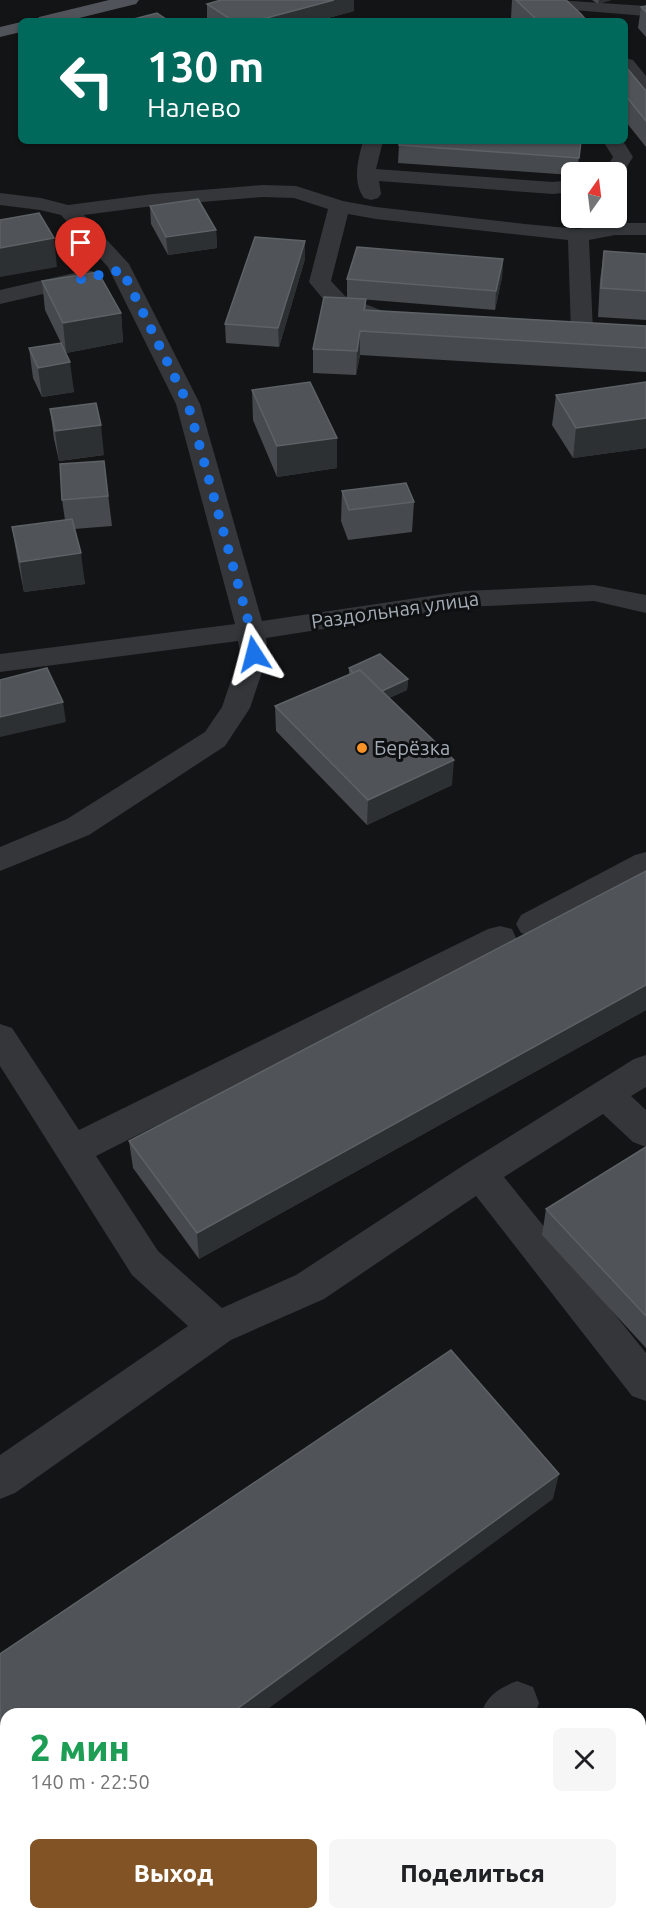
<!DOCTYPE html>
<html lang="ru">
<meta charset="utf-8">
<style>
:root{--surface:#fff;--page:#f6f6f6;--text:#202124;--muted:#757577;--accent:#825425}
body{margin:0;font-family:Ubuntu,sans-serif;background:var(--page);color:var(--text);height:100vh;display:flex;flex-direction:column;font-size:22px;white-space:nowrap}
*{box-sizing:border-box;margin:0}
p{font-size:20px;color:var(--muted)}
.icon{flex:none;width:33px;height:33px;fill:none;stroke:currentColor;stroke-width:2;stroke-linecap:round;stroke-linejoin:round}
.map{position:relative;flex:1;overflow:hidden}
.panel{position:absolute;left:0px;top:1708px;width:646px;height:212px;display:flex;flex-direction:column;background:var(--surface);border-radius:18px 18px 0 0;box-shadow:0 2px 4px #0004}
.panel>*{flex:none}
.guide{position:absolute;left:18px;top:18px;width:610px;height:126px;border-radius:9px;box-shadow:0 2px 4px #0004;background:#00695c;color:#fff;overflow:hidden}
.needle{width:39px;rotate:14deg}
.tools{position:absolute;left:561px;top:162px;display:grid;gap:12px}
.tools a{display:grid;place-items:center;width:66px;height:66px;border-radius:9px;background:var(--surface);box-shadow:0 2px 4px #0004;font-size:30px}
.pin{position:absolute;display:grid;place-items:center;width:51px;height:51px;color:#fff;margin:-62px -26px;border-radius:50% 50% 50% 0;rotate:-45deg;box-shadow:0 0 6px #0007}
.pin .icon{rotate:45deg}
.me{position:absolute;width:66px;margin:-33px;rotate:351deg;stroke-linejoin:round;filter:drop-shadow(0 0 4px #0008)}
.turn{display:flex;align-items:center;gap:21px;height:126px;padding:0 30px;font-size:27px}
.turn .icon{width:78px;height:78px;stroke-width:2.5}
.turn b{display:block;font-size:42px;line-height:51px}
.round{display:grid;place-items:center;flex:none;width:63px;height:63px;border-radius:9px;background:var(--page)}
.headline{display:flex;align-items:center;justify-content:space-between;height:102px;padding:0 30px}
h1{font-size:36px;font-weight:800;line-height:45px;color:#1e9e55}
.cta{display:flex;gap:12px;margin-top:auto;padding:12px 30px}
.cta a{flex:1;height:69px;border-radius:9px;background:var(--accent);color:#fff;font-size:24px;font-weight:800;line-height:69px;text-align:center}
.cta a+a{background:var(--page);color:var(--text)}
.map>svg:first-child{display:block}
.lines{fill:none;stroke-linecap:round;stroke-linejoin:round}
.minor{fill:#34363a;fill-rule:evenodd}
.major{fill:#505359;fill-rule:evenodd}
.wall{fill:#46494d}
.shaded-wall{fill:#2d3032}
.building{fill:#505458;stroke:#5d6267;stroke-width:1.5}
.route{stroke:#1a73e8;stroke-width:10;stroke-dasharray:0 18}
.poi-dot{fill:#fa9227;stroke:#0e0f10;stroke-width:2}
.labels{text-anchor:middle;stroke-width:6;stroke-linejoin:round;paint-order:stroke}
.street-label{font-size:20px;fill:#a4acb6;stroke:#0e0f10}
.poi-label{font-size:20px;fill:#a4acb6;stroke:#0e0f10;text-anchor:start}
</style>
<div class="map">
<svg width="646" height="1919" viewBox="0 0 646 1919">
<rect width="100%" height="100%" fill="#131415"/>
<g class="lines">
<path class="minor" d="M556,0L646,6V16L561,9L555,8L552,4Z
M626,58L633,60L646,76V94L639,92L626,75Z
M363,141H383L376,169L553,182L572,180V192L553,194L379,181L381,194L378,198L371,200L364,198C352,181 358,160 363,141Z
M603,141H623L633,157L621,176L616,177V172H604L613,157Z
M262,185L296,186L343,201L376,207L525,224L578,229L615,223H646V235H615L589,240L593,332L590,337L582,339L574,337L571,332L568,240L376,219L348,214L331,281L345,296L383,311L386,316L383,321L375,323L367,321L329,306L309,282L328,209L294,198L262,197L153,206L84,215L129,264L200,404L262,621L464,591L594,585L646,595V613L594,601L464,607L266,638L268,654L250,708L225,746L89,835L0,871V847L67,819L205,732L222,707L240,654L238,641L0,672V654L235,624L176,404L108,267L61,215L40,210L0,205V193L41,198L68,205L153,194Z
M87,270L95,272L98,277L95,282L0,304V290Z
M646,852V877L543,933L532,936L521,933L516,924L521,915L635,855Z
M500,926L512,929L516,938L512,947L96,1156L158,1251L222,1308L296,1275L467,1163L634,1059L646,1055V1087L631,1096L646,1110V1147L633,1142L603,1114L504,1177L646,1353V1401L632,1396L476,1196L324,1299L231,1340L15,1493L0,1499V1455L188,1326L132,1275L0,1066V1024L12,1028L79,1130L488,929Z
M517,1681L533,1687L539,1703L535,1714H481C487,1695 499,1688 517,1681Z
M242,1914H294L292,1919H240Z"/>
<path class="major" d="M109,0H139L136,4L67,21H36L39,17Z
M21,22V32L0,37V27Z"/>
</g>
<path class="wall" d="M221,0H354V11L317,21H208L207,20V4Z
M512,0H566L587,21H514L511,18Z
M592,0H611L598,4Z
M646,6V37L638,28L641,7Z
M626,67L646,91V147L626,122Z
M581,141L577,172H572V175L398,163L399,145Z
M150,206L216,230L217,248L168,255L151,224Z
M604,251L646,254V320L598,317L600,280Z
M305,259L279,347L226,343L225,324Z
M503,259L502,277L495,310L347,298V279Z
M42,281L121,313L123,342L66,353L74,392L42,397L33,378L29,348L61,343L45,310Z
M366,299V310L646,326V372L360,355L356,375L313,373V349Z
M646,382V448L573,458L552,425L556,395Z
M252,390L337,468L277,477L253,420Z
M50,409L104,455L59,461L54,439Z
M104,461L112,526L74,529L85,584L24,592L17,557L12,527L65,520L62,500Z
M342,491L414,502L412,532L348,540L341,521Z
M349,668L408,679L407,690L389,698L452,785L367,825L276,731L275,706L349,674Z
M646,871V1010L199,1259L133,1168L129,1141Z
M646,1147V1348L542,1235L546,1209Z"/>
<path class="shaded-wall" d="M334,0H354V11L317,21H255Z
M599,0H611L598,4Z
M216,230L217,248L168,255L166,237Z
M54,238L57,267L0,277V248Z
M305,241V259L279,347L278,328Z
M503,259L502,277L495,310L496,291Z
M121,313L123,342L66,353L63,323Z
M360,331V355L356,375L357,351Z
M70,362L74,392L42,397L38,368Z
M646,418V448L573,458L576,428Z
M101,425L104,455L59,461L55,431Z
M337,438V468L277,477V446Z
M81,553L85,584L24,592L20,562Z
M408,679L407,690L376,704V693Z
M63,702L66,722L0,737V717Z
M454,760L452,785L367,825L368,800Z
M646,985V1010L199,1259L197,1233Z
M559,1474L553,1499L261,1714H230Z
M6,1879V1903L1,1906L0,1904V1883Z"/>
<path class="building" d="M221,0H334L255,21H233L207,4Z
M516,0H566L581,14L587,21H538Z
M646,6V12L641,7Z
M157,13L169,21H126Z
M626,67L646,91V121L626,96Z
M400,141H581L579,158L399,145Z
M198,199L216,230L166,237L150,206Z
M39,213L54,238L0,248V220Z
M255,237L305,241L278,328L225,324Z
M357,247L503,259L496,291L347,279Z
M604,251L646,254V291L601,288Z
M98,272L121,313L63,323L42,281Z
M324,297L366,299L364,310L646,326V348L360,331L357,351L313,349Z
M61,343L70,362L38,368L29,348Z
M310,382L337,438L277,446L252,390Z
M646,382V418L576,428L556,395Z
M96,403L101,425L55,431L50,409Z
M104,461L108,496L62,500L60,464Z
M406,483L414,502L349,510L342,491Z
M72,519L81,553L20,562L12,527Z
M380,654L408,679L382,691L360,670L353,673L349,668Z
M47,668L63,702L0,717V680Z
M360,670L454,760L368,800L275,706Z
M646,871V985L197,1233L129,1141Z
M646,1147V1316L546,1209Z
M451,1350L559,1474L230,1714H6V1879L0,1883V1654Z"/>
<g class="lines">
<path class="route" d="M81,279L122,270L188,404L251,631L254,654"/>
</g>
<circle class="poi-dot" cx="362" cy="748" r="6"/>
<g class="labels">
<g class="street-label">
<text transform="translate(395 610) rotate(-8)" y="7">Раздольная улица</text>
</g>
<g class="poi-label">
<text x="374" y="755">Берёзка</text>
</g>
</g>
</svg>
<div class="tools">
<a><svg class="needle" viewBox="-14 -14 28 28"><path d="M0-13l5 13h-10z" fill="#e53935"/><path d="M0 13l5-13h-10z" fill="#757577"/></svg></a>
</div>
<div class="pin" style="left:81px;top:279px;background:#d93025"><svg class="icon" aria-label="arrive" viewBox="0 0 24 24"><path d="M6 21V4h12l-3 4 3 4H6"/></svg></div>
<svg class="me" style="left:254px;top:654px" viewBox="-20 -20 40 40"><path d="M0-17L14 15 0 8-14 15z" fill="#1a73e8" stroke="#fff" stroke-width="4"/></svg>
<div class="guide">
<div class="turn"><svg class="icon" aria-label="left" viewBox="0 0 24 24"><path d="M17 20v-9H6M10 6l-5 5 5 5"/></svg><div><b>130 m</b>Налево</div></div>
</div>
<section class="panel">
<div class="headline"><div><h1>2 мин</h1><p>140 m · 22:50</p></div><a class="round"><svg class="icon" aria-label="close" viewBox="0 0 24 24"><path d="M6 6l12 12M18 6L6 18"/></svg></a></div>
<div class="cta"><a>Выход</a><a>Поделиться</a></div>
</section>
</div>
